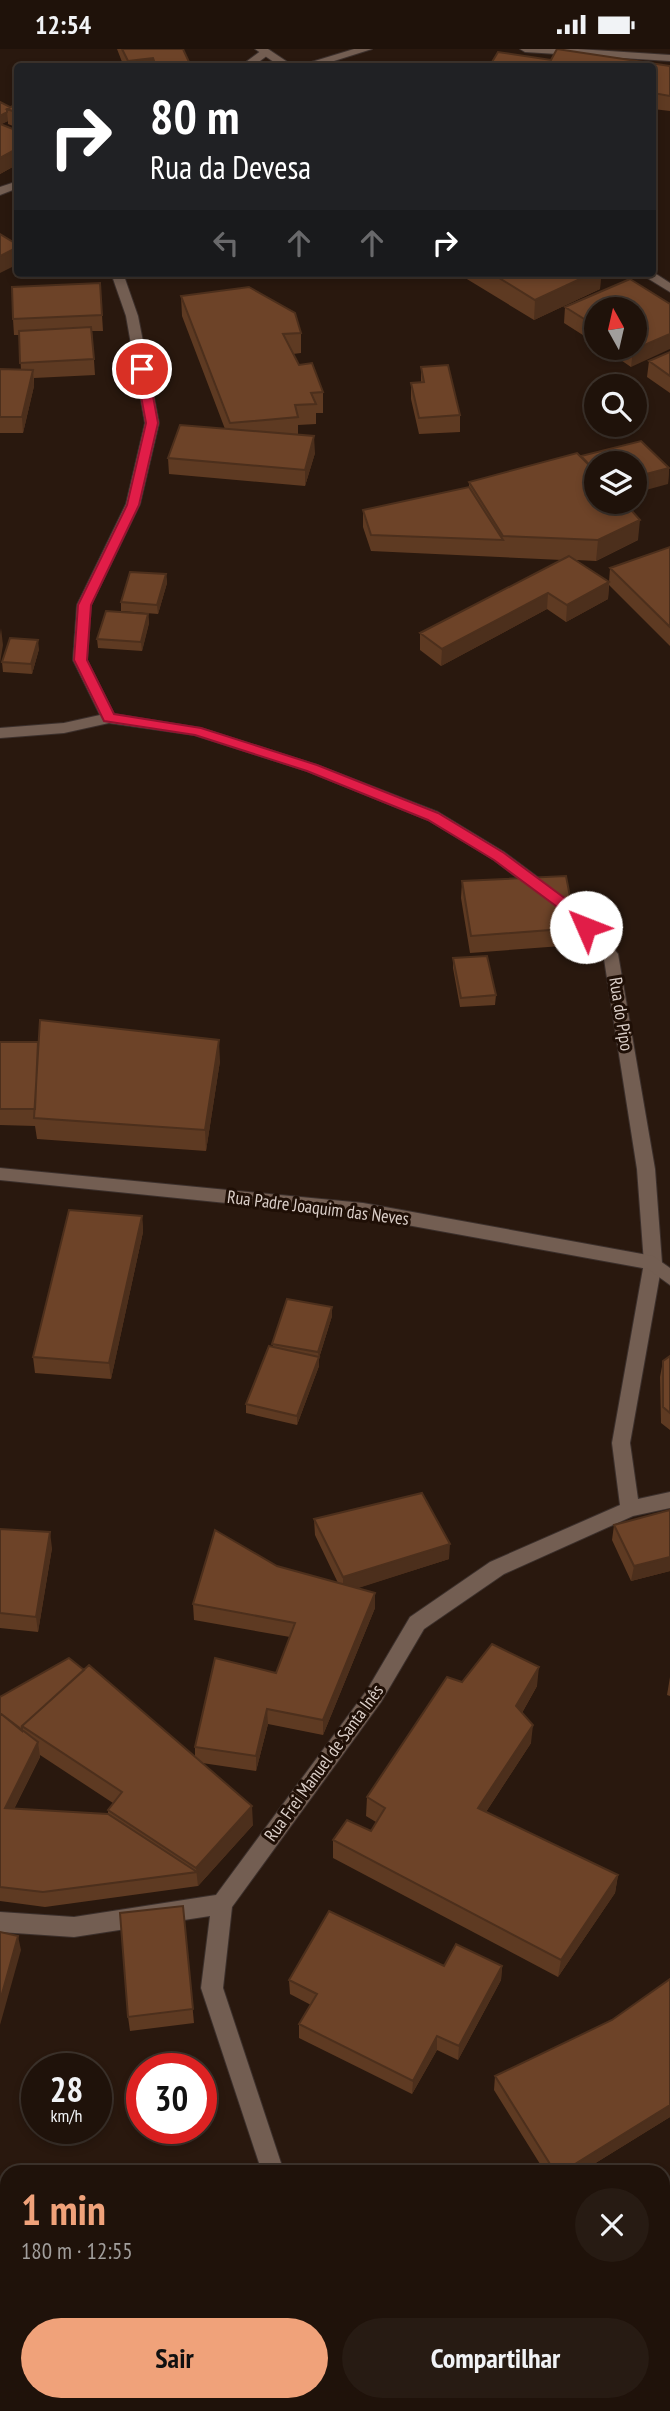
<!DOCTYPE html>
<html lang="pt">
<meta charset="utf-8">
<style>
:root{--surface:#1f120a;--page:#271b13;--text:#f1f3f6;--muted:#a19e9c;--line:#3c322b;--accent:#f0a27a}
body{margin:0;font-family:"PT Sans Narrow",sans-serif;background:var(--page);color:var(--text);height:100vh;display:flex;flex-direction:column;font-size:26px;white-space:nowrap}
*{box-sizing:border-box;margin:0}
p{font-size:23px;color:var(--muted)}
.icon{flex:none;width:38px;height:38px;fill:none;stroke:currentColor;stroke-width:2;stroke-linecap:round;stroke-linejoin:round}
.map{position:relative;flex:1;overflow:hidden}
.side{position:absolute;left:0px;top:2116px;width:670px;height:247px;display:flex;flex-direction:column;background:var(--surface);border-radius:21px 21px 0 0;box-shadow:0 4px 10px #0003,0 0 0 2px var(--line)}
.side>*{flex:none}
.banner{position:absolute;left:14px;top:14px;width:642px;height:214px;border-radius:7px;box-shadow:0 4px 10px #0003,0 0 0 2px var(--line);background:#202124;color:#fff;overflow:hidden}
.needle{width:46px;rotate:352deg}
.controls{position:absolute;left:584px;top:248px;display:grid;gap:14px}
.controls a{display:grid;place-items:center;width:63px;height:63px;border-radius:50%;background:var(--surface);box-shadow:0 4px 10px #0003,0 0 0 2px var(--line);font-size:35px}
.speed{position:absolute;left:21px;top:2004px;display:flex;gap:14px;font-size:35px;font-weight:700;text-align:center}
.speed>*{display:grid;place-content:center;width:91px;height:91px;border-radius:50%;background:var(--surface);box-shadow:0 4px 10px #0003,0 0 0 2px var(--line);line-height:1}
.speed small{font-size:18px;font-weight:400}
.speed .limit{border:10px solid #d22;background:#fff;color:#111}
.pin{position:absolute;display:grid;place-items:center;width:60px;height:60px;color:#fff;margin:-30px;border:4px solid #fff;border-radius:50%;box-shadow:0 2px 7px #0007}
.me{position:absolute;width:77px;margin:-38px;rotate:314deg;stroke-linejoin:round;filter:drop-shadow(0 0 5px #0008)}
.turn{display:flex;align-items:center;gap:24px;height:147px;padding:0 21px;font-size:32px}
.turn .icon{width:91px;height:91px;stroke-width:2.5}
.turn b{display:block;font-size:49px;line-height:60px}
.lanes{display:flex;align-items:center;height:66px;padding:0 21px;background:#0003;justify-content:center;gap:35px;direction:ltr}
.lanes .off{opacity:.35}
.round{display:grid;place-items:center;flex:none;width:74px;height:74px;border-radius:37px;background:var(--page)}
.overview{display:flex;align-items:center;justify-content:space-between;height:119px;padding:0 21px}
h1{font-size:42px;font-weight:800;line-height:52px;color:var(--accent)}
.button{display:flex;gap:14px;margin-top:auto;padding:14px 21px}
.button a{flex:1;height:80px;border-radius:42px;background:var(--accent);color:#111;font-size:28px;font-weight:800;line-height:80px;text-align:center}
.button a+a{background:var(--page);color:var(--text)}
.status{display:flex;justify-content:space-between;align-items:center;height:49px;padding:0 35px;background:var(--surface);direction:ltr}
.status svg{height:19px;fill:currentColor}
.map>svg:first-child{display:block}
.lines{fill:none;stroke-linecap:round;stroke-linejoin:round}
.minor-casing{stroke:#3c302c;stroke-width:2}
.tertiary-casing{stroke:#3c302c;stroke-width:2}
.secondary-casing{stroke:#3c302c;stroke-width:2}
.minor{fill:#735e52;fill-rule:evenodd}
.tertiary{fill:#735e52;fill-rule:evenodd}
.secondary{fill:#735e52;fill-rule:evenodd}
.wall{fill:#5e3a22;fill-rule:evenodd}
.shaded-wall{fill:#4c2f1c}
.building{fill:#6d4328;stroke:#4c2f1c;stroke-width:2}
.route{fill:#e11d48;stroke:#92132f;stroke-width:2}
.labels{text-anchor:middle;stroke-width:6;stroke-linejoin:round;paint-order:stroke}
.street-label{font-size:18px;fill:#dacec8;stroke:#1f0f06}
</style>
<div class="status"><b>12:54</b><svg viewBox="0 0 49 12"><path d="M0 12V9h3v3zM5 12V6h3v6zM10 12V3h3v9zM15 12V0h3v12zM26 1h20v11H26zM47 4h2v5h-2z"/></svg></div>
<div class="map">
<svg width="670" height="2362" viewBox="0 0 670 2362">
<rect width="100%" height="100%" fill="#29180e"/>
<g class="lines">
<g class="minor-casing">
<path id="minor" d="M354,0H372L315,18H295Z
M520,0H578L670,6V12L525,3Z
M262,1L272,3L252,18H239Z
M18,132V139L0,146V138Z
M111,224H123L138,267L159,374L140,455L91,556L87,611L114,665L201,679L317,716L438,763L504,803L579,859L618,905L655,1120L662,1214L630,1394L638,1450L670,1443V1459L633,1467L504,1525L424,1580L381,1653L232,1858L223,1939L284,2123H262L201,1939L210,1867L74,1888L0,1883V1863L74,1868L216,1846L367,1641L410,1568L490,1513L620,1456L612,1394L644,1214L637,1120L604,910L567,867L494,811L428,771L307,722L194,686L109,674L64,684L0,689V679L64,674L100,666L73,611L77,556L126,455L145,374L126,267Z
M338,2356H362L364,2362H340Z"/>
</g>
<g class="tertiary-casing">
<path id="tertiary" d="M0,1119L363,1154L653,1207L670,1219V1236L648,1220L363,1168L0,1131Z"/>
</g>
<g class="secondary-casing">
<path id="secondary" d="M255,0H268L295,18H281Z
M653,223L670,234V243L639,224Z"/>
</g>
<use href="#minor" class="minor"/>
<use href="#tertiary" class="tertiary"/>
<use href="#secondary" class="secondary"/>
</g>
<path class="wall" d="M117,0H183L189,13V18H124Z
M551,11L670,17V62L653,60V18Z
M0,53L10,58L18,54V79L8,75V72L1,75L18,115L0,125Z
M457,224H601L600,240L534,271Z
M100,234L103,282H92L95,326L34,329V337L23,384H0V320L21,321L19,286H14L13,270Z
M181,247L301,284V304L293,305L299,316L323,343V364H316V375L298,376V386L315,404L305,437L169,425L168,409L225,380L182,267Z
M670,255L631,318L603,299H635L597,261V295L564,274L565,258Z
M670,303V344L647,328L649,312Z
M421,318L460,366V383L419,385L411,350V334L421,333Z
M581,407L669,419L668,435L597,415L638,491L596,512L576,511L609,533L610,519L670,498V597L609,536L608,550L566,573L547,560L441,617L420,601V584L562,511L371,502L363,478V461L469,438V433Z
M166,525L167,534L158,565L121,562V553Z
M148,565L149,574L142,602L98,599L97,590Z
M39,600L32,625L3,623L2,613Z
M462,832L576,879L575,896L470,904L461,849Z
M453,909L496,946L495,956L460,958L453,919Z
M0,993L220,1012L206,1102L37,1090L35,1077L0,1076Z
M142,1167L143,1183L111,1330L35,1324L33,1308Z
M332,1258V1267L319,1309V1317L297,1376L246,1364V1355L273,1297L272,1295Z
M670,1307V1381L661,1374L660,1328L663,1312Z
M670,1461V1522L631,1532L612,1491L614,1476Z
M314,1470L449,1510L357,1539L375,1559L323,1686L268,1675L256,1722L202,1714L253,1776L198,1837L45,1858L0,1852V1648L84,1621L195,1708V1698L276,1624L290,1588L194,1571L193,1555L277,1517L338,1534L315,1486ZM40,1706L113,1754L108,1761V1765L14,1760L40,1708Z
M0,1480L52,1499L38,1583L0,1579Z
M670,1628V1647L667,1646Z
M462,1633L537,1637L522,1664L531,1694L486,1763L618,1826L615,1844L558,1928L333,1809V1791L371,1782L376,1773L366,1767L367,1748Z
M183,1857L194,1974L130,1982L128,1968Z
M444,1917H502L501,1931L458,2011L437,2001L412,2045L299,1989V1975L311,1956L290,1945L289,1931Z
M670,1930V2068L581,2123H545L494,2041L495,2027L612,1971Z"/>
<path class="shaded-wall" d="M153,9V18H128V12Z
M189,13V18H156Z
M7,63L8,72L0,76V67Z
M18,99V115L0,125V109Z
M18,198V215L0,224V207Z
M593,224H601L600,240L534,271L535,251Z
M670,285V300L631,318L633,301Z
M33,321L34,337L23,384L22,368Z
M314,387L315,404L305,437V421Z
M669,419L668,435L635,444V428Z
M640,471L638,491L596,512L598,491Z
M166,525L167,534L158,565L157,556Z
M609,533L608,550L566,573L567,556Z
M548,544L547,560L441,617L442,600Z
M148,565L149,574L142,602L141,593Z
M1,579L3,596L0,614V586Z
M38,591L39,600L32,625L31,615Z
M219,991L220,1012L206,1102L205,1081Z
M142,1167L143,1183L111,1330L109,1314Z
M332,1258V1267L319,1309V1317L297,1376V1367L319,1310L318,1303Z
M50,1483L52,1499L38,1583L36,1568Z
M450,1495L449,1510L343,1544V1528Z
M670,1508V1522L631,1532L634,1517Z
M375,1544V1559L323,1686V1671Z
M539,1618L537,1637L515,1676L516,1657Z
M267,1660L268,1675L256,1722V1707Z
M533,1676L531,1694L476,1778L478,1759Z
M38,1693L40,1708L7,1774L5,1759Z
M252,1757L253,1776L198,1837L196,1819Z
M618,1826L615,1844L558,1928L561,1911Z
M18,1887L21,1901L0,1976V1952Z
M502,1917L501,1931L458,2011L459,1997Z
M437,1987V2001L412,2045L413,2032Z
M670,2056V2068L581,2123H562Z"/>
<path class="building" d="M122,0H183L189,13L156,17L153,9L128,12Z
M557,0L670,17V47L653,44V18H489L498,3L551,11Z
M0,53L10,58L7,60V63L0,67Z
M18,54V64L7,60Z
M0,75L18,82V99L0,109Z
M0,185L18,196V198L0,207Z
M491,224H593L535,251Z
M630,230L670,255V285L633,301L629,299H635V261H597V278L565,258Z
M100,234L102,266L13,270L12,238Z
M249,238L295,264L301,284L283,285L299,316L312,314L323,343L311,344L316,355L295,356L298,368L230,374L181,247Z
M91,278L94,310L20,314L19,282Z
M670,303V327L649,312Z
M448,316L460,366L419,369L411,334L424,333L421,318Z
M0,320L33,321L22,368H0Z
M180,376L314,387L305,421L168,409Z
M641,392L669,419L635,428V415H597V424L581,407Z
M577,404L597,424V453H624L640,471L598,491L503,487L469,433Z
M469,438L503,491L371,486L363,461Z
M670,498V578L610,519Z
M569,507L609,533L567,556L548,544L442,600L420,584Z
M130,523L166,525L157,556L121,553Z
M106,562L148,565L141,593L97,590Z
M10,589L38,591L31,615L2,613Z
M566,827L576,879L471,887L462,832Z
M487,907L496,946L461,949L453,909Z
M40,971L219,991L205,1081L34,1069Z
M0,993H38L35,1060H0Z
M69,1161L142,1167L109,1314L33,1308Z
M287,1250L332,1258L318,1303L272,1295Z
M269,1297L319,1308L297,1367L246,1355Z
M670,1307V1364L663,1358V1312Z
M422,1444L450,1495L343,1528L314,1470Z
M670,1461V1508L634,1517L614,1476Z
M0,1480L50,1483L36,1568L0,1564Z
M215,1481L277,1517L375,1544L323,1671L267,1660L256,1707L195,1698L215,1609L276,1624L295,1574L193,1555Z
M492,1595L539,1618L516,1657L533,1676L478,1759L618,1826L561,1911L333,1791L347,1771L371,1782L385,1759L367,1748L447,1628L462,1633Z
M69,1609L84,1621L22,1677V1682L0,1664V1648Z
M89,1616L252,1757L196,1819L108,1761L122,1743L22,1677Z
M0,1664L38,1693L5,1759L108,1765L197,1823L43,1843L0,1838Z
M183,1857L193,1960L128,1968L120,1864Z
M329,1862L444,1917L456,1895L502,1917L459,1997L437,1987L413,2032L299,1975L317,1945L289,1931Z
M0,1883L18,1887L0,1952Z
M670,1930V2056L562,2123H555L495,2027L612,1971Z
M7,2194V2211H4Z
M205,2356H326L327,2362H207Z"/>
<path class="route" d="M142,317L148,320L158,374L139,456L91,556L87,611L114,665L201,679L317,716L438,764L504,804L578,859L593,878L591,881H581L568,866L494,811L428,771L307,722L195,686L104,672L74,611L78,556L127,456L146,374L136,320Z"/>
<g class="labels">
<g class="street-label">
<text transform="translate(621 965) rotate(81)" y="6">Rua do Pipo</text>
<text transform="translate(318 1159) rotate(7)" y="6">Rua Padre Joaquim das Neves</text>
<text transform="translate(324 1714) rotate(-54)" y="6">Rua Frei Manuel de Santa Inês</text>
</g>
</g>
</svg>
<div class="controls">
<a><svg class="needle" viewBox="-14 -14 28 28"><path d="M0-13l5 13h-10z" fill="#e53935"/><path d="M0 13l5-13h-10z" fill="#a19e9c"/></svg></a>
<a><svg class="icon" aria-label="search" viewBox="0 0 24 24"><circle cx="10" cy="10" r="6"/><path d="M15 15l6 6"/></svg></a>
<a><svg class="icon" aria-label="layers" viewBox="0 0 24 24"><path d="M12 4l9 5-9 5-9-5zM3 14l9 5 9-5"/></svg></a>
</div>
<div class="speed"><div>28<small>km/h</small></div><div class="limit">30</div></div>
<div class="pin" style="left:142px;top:320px;background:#d93025"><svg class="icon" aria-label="arrive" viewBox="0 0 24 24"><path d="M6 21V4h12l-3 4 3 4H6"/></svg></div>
<svg class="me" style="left:586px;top:878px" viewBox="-20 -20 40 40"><circle r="19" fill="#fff"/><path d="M0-13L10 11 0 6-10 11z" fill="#e11d48"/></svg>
<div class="banner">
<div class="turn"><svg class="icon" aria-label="right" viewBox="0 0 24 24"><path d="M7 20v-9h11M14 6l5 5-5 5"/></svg><div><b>80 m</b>Rua da Devesa</div></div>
<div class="lanes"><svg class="icon off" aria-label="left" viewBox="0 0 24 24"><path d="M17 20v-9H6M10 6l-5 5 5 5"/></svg><svg class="icon off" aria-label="ahead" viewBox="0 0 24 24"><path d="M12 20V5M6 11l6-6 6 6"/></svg><svg class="icon off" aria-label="ahead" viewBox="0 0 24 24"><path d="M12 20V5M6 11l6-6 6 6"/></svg><svg class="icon" aria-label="right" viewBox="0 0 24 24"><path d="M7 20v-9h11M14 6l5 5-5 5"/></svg></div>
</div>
<section class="side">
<div class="overview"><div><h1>1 min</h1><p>180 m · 12:55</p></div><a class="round"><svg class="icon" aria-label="close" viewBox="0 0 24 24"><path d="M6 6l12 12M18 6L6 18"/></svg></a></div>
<div class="button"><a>Sair</a><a>Compartilhar</a></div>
</section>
</div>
